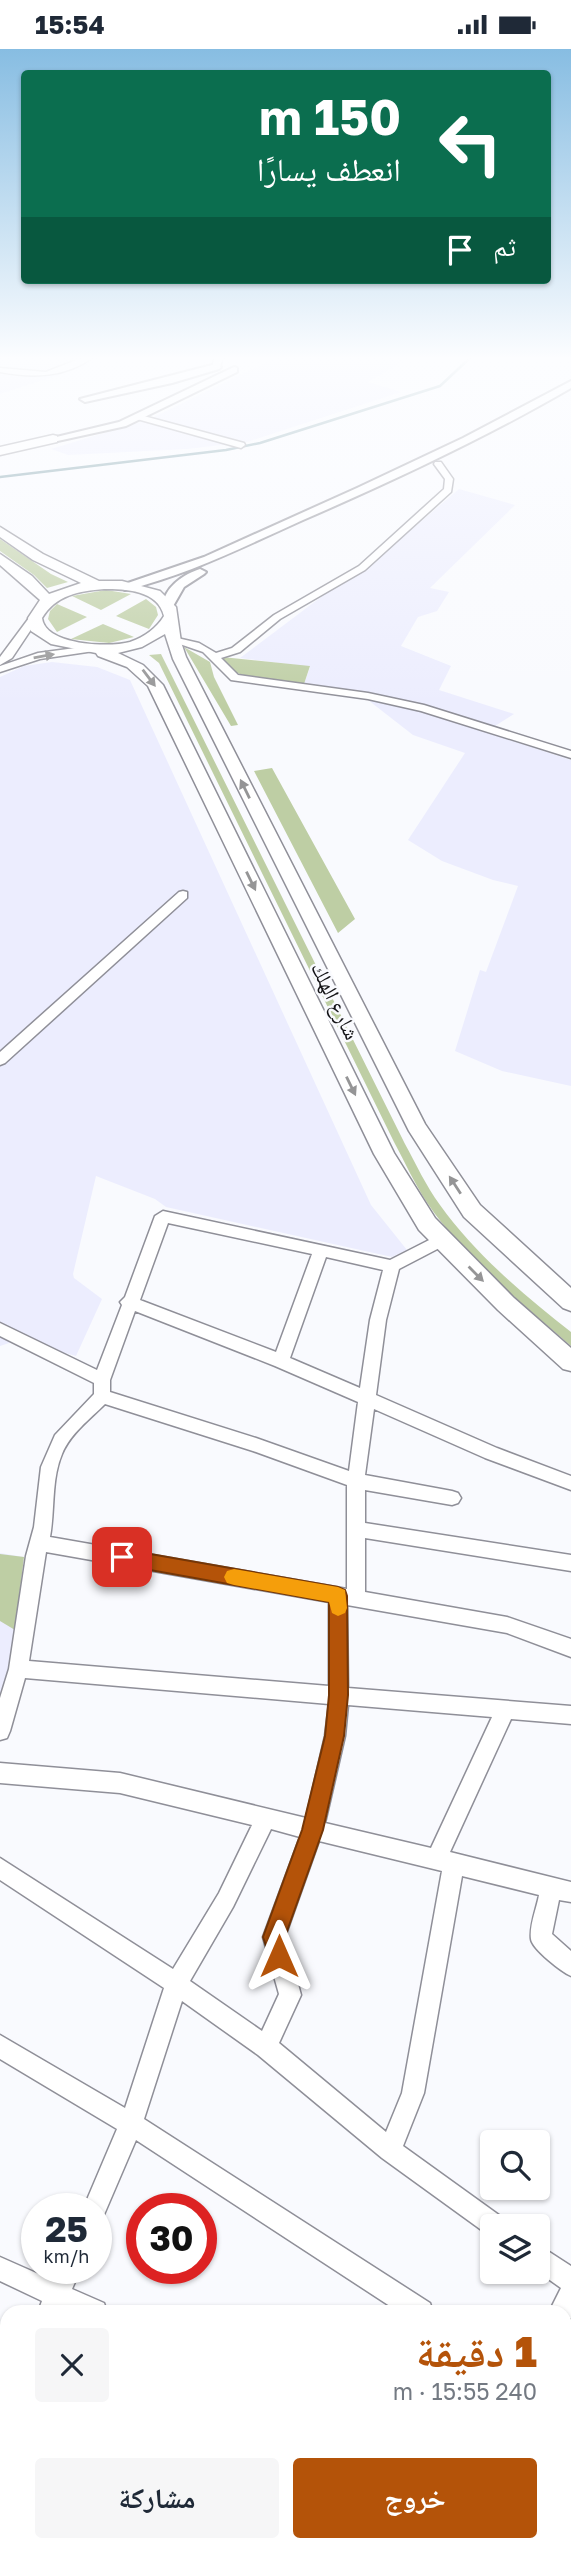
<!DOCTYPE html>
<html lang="ar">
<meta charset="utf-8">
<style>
:root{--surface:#fff;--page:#f6f6f7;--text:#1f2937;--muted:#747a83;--accent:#b45309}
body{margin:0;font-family:"Golos Text","Noto Naskh Arabic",sans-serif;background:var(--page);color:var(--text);direction:rtl;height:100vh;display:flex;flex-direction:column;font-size:26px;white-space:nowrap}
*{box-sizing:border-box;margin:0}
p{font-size:23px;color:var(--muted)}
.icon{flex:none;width:38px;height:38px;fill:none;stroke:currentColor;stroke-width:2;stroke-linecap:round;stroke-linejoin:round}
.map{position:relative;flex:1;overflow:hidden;direction:ltr}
.panel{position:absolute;left:0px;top:2256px;width:572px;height:247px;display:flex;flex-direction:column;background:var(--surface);border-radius:21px 21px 0 0;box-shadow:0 2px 5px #0004;direction:rtl}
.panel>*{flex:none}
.top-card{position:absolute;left:21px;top:21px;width:530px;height:214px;border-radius:7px;box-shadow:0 2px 5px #0004;direction:rtl;background:#0b6e4f;color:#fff;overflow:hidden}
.controls{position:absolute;left:480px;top:2081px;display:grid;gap:14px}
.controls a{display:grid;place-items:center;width:70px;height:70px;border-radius:7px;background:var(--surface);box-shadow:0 2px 5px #0004;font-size:35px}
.speed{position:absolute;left:21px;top:2144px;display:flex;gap:14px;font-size:35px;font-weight:700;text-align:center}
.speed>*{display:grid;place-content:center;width:91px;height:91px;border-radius:50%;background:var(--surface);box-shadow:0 2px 5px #0004;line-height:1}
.speed small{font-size:18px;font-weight:400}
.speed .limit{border:10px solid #d22;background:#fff;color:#111}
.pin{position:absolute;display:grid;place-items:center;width:60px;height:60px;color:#fff;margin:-30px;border-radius:14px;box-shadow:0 4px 10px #0006}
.me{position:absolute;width:77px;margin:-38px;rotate:0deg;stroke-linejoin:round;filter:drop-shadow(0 0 5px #0008)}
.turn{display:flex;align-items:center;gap:24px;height:147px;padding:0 35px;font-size:32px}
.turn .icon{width:91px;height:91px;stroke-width:2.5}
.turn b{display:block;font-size:49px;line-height:60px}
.then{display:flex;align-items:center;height:66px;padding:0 35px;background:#0003;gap:14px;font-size:26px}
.round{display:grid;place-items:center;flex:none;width:74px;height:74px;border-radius:7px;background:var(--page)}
.overview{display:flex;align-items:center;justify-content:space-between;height:119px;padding:0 35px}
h1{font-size:42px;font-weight:800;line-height:52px;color:var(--accent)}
.action{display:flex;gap:14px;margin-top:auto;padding:14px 35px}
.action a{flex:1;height:80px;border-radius:7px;background:var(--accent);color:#fff;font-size:28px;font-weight:800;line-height:80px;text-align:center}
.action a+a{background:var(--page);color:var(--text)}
.status{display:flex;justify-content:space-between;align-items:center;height:49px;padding:0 35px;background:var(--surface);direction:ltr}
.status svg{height:19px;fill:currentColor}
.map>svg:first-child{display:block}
.built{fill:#ecedfe}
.green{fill:#becea4}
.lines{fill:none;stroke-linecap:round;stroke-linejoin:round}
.stream{stroke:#6e949f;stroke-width:2.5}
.minor-casing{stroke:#8f8f98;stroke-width:3}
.major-casing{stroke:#8f8f98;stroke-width:4}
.highway-casing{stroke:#8f8f98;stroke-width:3}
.minor{fill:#fff;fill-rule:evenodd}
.major{fill:#fff;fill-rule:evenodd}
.highway{fill:#fff;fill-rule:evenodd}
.oneway{fill:#959596}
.route{fill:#b45309;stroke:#753606;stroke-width:2}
.slow{fill:#f59e0b}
.labels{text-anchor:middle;stroke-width:5;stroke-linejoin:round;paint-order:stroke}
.street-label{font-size:21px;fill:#131316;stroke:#f9fafe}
</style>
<div class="status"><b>15:54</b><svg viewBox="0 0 49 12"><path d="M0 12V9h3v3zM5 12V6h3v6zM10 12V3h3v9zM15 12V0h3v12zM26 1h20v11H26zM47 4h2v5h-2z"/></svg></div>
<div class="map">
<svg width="571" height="2501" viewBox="0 0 571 2501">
<rect width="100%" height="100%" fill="#f9fafe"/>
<path class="built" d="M0,308H103L83,318L0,345Z
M277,308H411L368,333L401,343L247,393L187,400L68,406L51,400L150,370Z
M459,440L515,456L430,539L449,543L437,562L418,568L401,597L451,617L439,641L514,665L495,677L426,656L370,644L304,635L310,618L240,609L418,475Z
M52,613L97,618L130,631L371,1156L407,1201L392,1208L166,1158L155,1150L96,1127L73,1225L74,1229L102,1250L76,1307L18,1291L0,1297V628L24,617Z
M368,651L420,662L571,711V1037L502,1022L455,1002L480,921L486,923L518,837L493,831L442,812L408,791L465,704L413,686Z
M0,1504L24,1508L9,1640L0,1650Z"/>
<path class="green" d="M0,490L51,525L68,533L47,539L34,526L0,502Z
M106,541L131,545L101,561L72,547Z
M146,550L156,558L158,566L149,580L116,567Z
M57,555L87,568L57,583L48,570L50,562Z
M103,575L134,588L109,594L71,590Z
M184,598L210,613L214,628L238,676L231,677Z
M161,605L405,1095C416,1115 426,1137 440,1156C475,1205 524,1246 571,1283V1297C523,1255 464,1208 428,1155C415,1136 405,1113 394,1093L159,614L149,606Z
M222,608L310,617L304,635L252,629L231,622Z
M272,719L355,870L338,884L254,722Z
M0,1505L24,1508L15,1581L0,1572Z"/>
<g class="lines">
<path class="stream" d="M0,428L226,401L260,394L440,337L471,308"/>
<g class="minor-casing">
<path id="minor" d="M84,308H93C65,329 33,329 0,323V319L46,323Z
M215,308H223L220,318L216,320L212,318Z
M140,366L244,394L245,396L241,399L137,370Z
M435,413H441L453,430L451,443L365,521L280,570L240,603L221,609L238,626L368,644L424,656L571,702V709L421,662L368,650L231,631L203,603L168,591L173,588L199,594L216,604L232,599L274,566L359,517L444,440L445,430L434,415Z
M32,565L40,567L12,609L0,616V608Z
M90,597L95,600L94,602L40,610L0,623V617L38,604Z
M183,842L187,843V849L5,1014L0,1016V1003L179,843Z
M163,1162L390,1211L437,1187H447L450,1191L447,1195L399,1220L386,1271L376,1346L497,1399L571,1427V1441L485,1409L374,1360L365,1426L452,1442L458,1444L461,1449L458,1454L452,1456L365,1441V1474L571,1506V1522L365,1489V1543L507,1568L571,1590V1608L507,1584L347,1556L348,1639L571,1657V1675L511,1670L450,1803L571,1833V1853L559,1851L552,1885L571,1902V1927C562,1923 532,1900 531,1890C529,1877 537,1858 539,1846L462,1827L424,2044L403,2097L503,2169L507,2177H492V2188L487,2185L382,2109L258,2006L182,1952L144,2070L430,2254L433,2263H399L136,2091L103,2168L96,2171V2160H83L117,2080L0,2010V1986L125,2059L164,1939L0,1831V1809L173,1920L219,1844L252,1776L120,1744L0,1734V1714L120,1724L306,1769L325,1687L329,1655L25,1629L10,1682L7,1689L0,1691V1649L9,1620L26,1507L34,1478L41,1418L55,1386L94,1345V1334L0,1287V1274L97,1321L122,1256L120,1253L125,1248L155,1167ZM168,1174L312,1205L276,1303L140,1251ZM326,1208L383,1221L370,1271L360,1339L290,1309ZM135,1262L275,1317L358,1353L349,1422L256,1389L110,1343V1331ZM105,1355L253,1402L347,1436V1540L50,1488C55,1461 51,1431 62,1405C70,1385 90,1370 105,1355ZM46,1503L329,1553V1637L29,1612ZM348,1656L492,1668L431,1799L325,1774L345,1687ZM271,1780L300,1788L263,1888L279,1945L262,1982L190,1932L233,1858ZM319,1792L442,1822L402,2044L386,2083L279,1994L301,1946L285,1888Z
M537,2195L571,2217V2269L565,2273V2263H549L561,2239L537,2222Z
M0,2208L52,2231L57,2219H81L72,2240L104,2254L107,2263H38L42,2252L0,2232Z
M565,2357L571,2360V2388L565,2385Z
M7,2372V2415L0,2418V2375Z
M197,2496H234L236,2501H199Z
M275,2496H301L299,2501H273Z
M444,2496H488L490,2501H442Z"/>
</g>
<g class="major-casing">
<path id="major" d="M216,315L221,318L219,320L172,334L85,353L80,350Z
M234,318L237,319V323L126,377L53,393L48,390L119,373Z
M571,332V339C485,389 395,431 303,471C245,497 188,526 125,541L119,537L204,508L357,439L463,389Z
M200,520L206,523L204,525L184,538L172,559H164C161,540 184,525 200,520Z"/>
</g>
<g class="highway-casing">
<path id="highway" d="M53,386L57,387V393L0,406V398Z
M0,478L43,505L99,532H122L160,542L176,558L181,593L186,608L425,1075L480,1156L571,1239V1262L563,1259L464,1168L409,1082L173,610L165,585L142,598L118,604L143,616L163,636L394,1104L435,1169L514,1249L571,1299V1322L563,1320L498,1261L419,1181L374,1105L148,637L127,618L98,607L96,604L51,595L31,582L28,569L40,551L0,516V505L32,527L49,545L81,534L33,511L0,488ZM104,540C125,540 158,541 164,567C156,580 144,588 130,593C108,599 45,596 42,569C56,546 79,542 104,540Z"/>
</g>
<use href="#minor" class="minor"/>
<use href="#major" class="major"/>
<use href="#highway" class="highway"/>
</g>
<defs><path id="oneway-solid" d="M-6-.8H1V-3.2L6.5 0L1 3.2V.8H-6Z" transform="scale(1.75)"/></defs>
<g class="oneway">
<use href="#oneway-solid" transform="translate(44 607) rotate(-10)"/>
<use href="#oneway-solid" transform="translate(149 629) rotate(53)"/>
<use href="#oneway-solid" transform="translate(245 740) rotate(-116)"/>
<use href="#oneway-solid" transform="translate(251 832) rotate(64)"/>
<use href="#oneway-solid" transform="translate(351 1037) rotate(64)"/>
<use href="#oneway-solid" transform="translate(455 1136) rotate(-123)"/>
<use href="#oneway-solid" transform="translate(476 1225) rotate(45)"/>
</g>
<linearGradient id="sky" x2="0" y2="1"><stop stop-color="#87bde2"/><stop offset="0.47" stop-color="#fcfdff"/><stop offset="1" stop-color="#fcfdff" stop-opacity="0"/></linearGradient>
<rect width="571" height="658" fill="url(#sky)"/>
<path class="route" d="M122,1500L338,1538L345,1541L347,1547L348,1646L344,1687L323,1781L285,1888L290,1907L287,1915L279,1918L272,1915L263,1888L302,1781L325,1687L329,1646V1553L122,1516L116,1514L113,1508L116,1503Z"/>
<path class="slow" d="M234,1520L338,1538L345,1541L347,1559L345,1564L338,1567L332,1564L329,1553L234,1536L227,1534L224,1528L227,1522Z"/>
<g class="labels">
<g class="street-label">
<text transform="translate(335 952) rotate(64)" y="7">شارع الهلك</text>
</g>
</g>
</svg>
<div class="controls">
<a><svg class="icon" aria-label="search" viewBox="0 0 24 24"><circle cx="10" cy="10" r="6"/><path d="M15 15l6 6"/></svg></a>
<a><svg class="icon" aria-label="layers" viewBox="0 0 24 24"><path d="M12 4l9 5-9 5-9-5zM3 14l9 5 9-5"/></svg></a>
</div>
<div class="speed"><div>25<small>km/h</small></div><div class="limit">30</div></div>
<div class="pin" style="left:122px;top:1508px;background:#d93025"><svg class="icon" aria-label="arrive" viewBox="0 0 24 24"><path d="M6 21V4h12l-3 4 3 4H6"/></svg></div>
<svg class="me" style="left:279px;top:1907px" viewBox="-20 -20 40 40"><path d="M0-17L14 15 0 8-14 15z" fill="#b45309" stroke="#fff" stroke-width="4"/></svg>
<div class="top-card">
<div class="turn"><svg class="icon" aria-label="left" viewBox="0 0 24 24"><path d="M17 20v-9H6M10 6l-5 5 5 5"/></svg><div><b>150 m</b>انعطف يسارًا</div></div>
<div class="then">ثم<svg class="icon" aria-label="arrive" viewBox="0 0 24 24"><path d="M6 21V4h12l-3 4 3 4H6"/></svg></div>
</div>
<section class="panel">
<div class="overview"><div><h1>1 دقيقة</h1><p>240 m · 15:55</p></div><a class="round"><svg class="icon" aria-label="close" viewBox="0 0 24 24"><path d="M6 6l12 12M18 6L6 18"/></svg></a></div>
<div class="action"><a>خروج</a><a>مشاركة</a></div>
</section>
</div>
